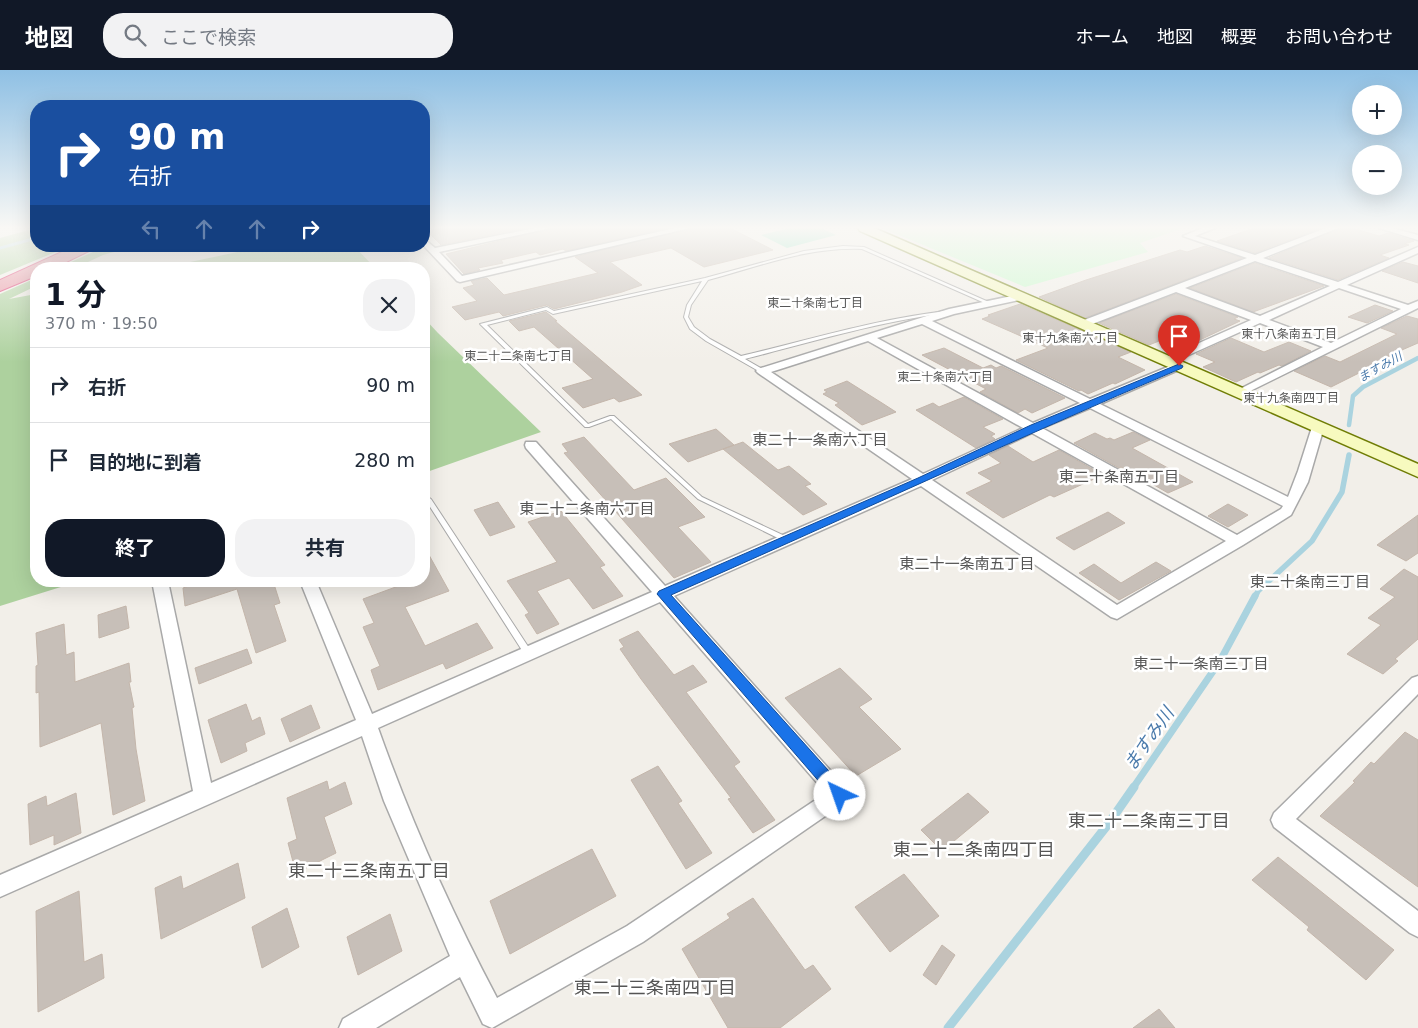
<!DOCTYPE html>
<html lang="ja">
<meta charset="utf-8">
<style>
:root{--surface:#fff;--page:#f2f2f3;--text:#1f2937;--muted:#747a83;--line:#e0e1e3;--accent:#111827}
body{margin:0;font-family:"DejaVu Sans","Noto Sans JP",sans-serif;background:var(--page);color:var(--text);height:100vh;display:flex;flex-direction:column;font-size:19px;white-space:nowrap}
*{box-sizing:border-box;margin:0}
p{font-size:16px;color:var(--muted)}
.icon{flex:none;width:28px;height:28px;fill:none;stroke:currentColor;stroke-width:2;stroke-linecap:round;stroke-linejoin:round}
.map{position:relative;flex:1;overflow:hidden}
.drawer{position:absolute;left:30px;top:192px;width:400px;height:325px;display:flex;flex-direction:column;background:var(--surface);border-radius:20px;box-shadow:0 5px 20px #0002}
.drawer>*{flex:none}
.banner{position:absolute;left:30px;top:30px;width:400px;height:152px;border-radius:20px;box-shadow:0 5px 20px #0002;background:#1a4fa0;color:#fff;overflow:hidden}
.controls{position:absolute;left:1352px;top:15px;display:grid;gap:10px}
.controls a{display:grid;place-items:center;width:50px;height:50px;border-radius:50%;background:var(--surface);box-shadow:0 5px 20px #0002;font-size:25px}
.pin{position:absolute;display:grid;place-items:center;width:42px;height:42px;color:#fff;margin:-51px -21px;border-radius:50% 50% 50% 0;rotate:-45deg;box-shadow:0 0 5px #0007}
.pin .icon{rotate:45deg}
.me{position:absolute;width:55px;margin:-28px;rotate:318deg;stroke-linejoin:round;filter:drop-shadow(0 0 4px #0008)}
.turn{display:flex;align-items:center;gap:18px;height:105px;padding:0 15px;font-size:22px}
.turn .icon{width:65px;height:65px;stroke-width:2.5}
.turn b{display:block;font-size:35px;line-height:42px}
.lanes{display:flex;align-items:center;height:48px;padding:0 15px;background:#0003;justify-content:center;gap:25px;direction:ltr}
.lanes .off{opacity:.35}
.round{display:grid;place-items:center;flex:none;width:52px;height:52px;border-radius:20px;background:var(--page)}
.overview{display:flex;align-items:center;justify-content:space-between;height:85px;padding:0 15px}
h1{font-size:30px;font-weight:700;line-height:38px;color:var(--accent)}
.button{display:flex;gap:10px;margin-top:auto;padding:10px 15px}
.button a{flex:1;height:58px;border-radius:20px;background:var(--accent);color:#fff;font-size:20px;font-weight:700;line-height:58px;text-align:center}
.button a+a{background:var(--page);color:var(--text)}
ul{padding:0;list-style:none}
li{display:flex;align-items:center;gap:15px;height:75px;padding:0 15px;border-top:1px solid var(--line)}
li div{flex:1}
li b{display:block;font-size:19px}
li em{font-style:normal}
header{display:flex;align-items:center;gap:30px;box-sizing:border-box;height:70px;padding:0 25px;background:var(--accent);color:#fff}
header strong{font-size:24px}
nav{display:flex;gap:28px;margin-inline-start:auto;font-size:18px}
.search{width:350px;height:45px;background:var(--page);display:flex;align-items:center;gap:12px;box-sizing:border-box;padding:0 18px;border-radius:20px;color:var(--muted);font-size:19px}
.map>svg:first-child{display:block}
.forest{fill:#add19e}
.park{fill:#c8facc}
.pitch{fill:#88e0be}
.lines{fill:none;stroke-linecap:round;stroke-linejoin:round}
.stream-far4{stroke:#aad3df;stroke-width:3}
.stream-far3{stroke:#aad3df;stroke-width:4.5}
.stream-far2{stroke:#aad3df;stroke-width:5.5}
.stream-far1{stroke:#aad3df;stroke-width:7}
.stream{stroke:#aad3df;stroke-width:9}
.building{fill:#c7bfb8;stroke:#c4b6ab}
.lane-casing{stroke:#a9a9a9;stroke-width:2}
.street-casing{stroke:#a9a9a9;stroke-width:3}
.secondary-casing{stroke:#707d05;stroke-width:3}
.highway-casing{stroke:#dc2a67;stroke-width:2}
.lane{fill:#fff;fill-rule:evenodd}
.street{fill:#fff;fill-rule:evenodd}
.secondary{fill:#f7fabf;fill-rule:evenodd}
.highway{fill:#e892a2;fill-rule:evenodd}
.route{fill:#1a73e8;stroke:#114b97}
.labels{text-anchor:middle;stroke-width:5;stroke-linejoin:round;paint-order:stroke}
.far-neighbourhood-label{font-size:12px;fill:#555;stroke:#fff}
.far-water-label{font-size:12px;font-style:italic;fill:#4a7aab;stroke:#fff}
.neighbourhood-label{font-size:15px;fill:#555;stroke:#fff}
.near-water-label{font-size:18px;font-style:italic;fill:#4a7aab;stroke:#fff}
.near-neighbourhood-label{font-size:18px;fill:#555;stroke:#fff}
</style>
<header>
<strong>地図</strong>
<div class="search"><svg class="icon" aria-label="search" viewBox="0 0 24 24"><circle cx="10" cy="10" r="6"/><path d="M15 15l6 6"/></svg>ここで検索</div>
<nav><a>ホーム</a><a>地図</a><a>概要</a><a>お問い合わせ</a></nav>
</header>
<div class="map">
<svg width="1418" height="958" viewBox="0 0 1418 958">
<rect width="100%" height="100%" fill="#f2efe9"/>
<path class="forest" d="M36,158V176H70L0,205V168Z
M106,176H136L103,185L73,199H56Z
M266,176H354L376,199H157Z
M36,208V216L9,229L36,224V511H80L0,536V224Z
M424,248L438,263L541,362L424,403Z"/>
<path class="park" d="M882,158H1184L1140,173L1148,182L1025,217Z"/>
<path class="pitch" d="M789,158H821L836,165L787,178L761,165Z"/>
<g class="lines">
<path class="stream-far4" d="M0,178L36,168"/>
<path class="stream-far3" d="M1349,355L1353,326L1363,317L1418,288"/>
<path class="stream-far2" d="M1255,527L1258,521L1312,471L1342,422L1349,385"/>
<path class="stream-far1" d="M1133,718L1220,591L1255,526"/>
<path class="stream" d="M948,958L1109,753L1134,717"/>
</g>
<path class="building" d="M441,158H525L441,175L427,161Z
M553,158H666L566,181L563,179L540,185L536,182L501,190L503,193L478,198L480,200L464,204L446,184Z
M692,158H730L773,180L704,197L671,178L610,192L642,215L622,222L554,239L547,235L503,246L499,242L465,250L452,237L477,231L463,218L474,215L471,211L487,208L504,225L598,203L575,187Z
M1254,158H1321L1255,183L1217,171Z
M1340,158H1352L1379,166L1388,163L1414,171L1404,174L1409,175L1380,185L1389,188L1338,210L1269,188Z
M1205,176L1242,188L1085,248L1039,227L1086,210L1180,180L1187,182Z
M1403,192L1418,196V213L1382,201Z
M1255,193L1324,216L1253,242L1190,218Z
M1176,224L1238,247L1234,249L1240,251L1183,278L1164,269L1149,275L1099,253Z
M1020,234L1131,282L1118,287L1145,300L1115,314L1113,313L1088,324L1081,320L1079,321L1016,290L1048,278L982,249L990,246L988,245Z
M1375,235L1393,241L1367,253L1348,247Z
M546,242L557,251H555L642,325L619,332L614,328L583,338L562,318L593,309L534,257L519,261L509,251Z
M1407,246L1418,249V273L1388,286L1391,287L1331,317L1294,301L1325,286L1340,292L1397,264L1381,258Z
M1231,268L1264,282L1289,272L1311,281L1282,296L1279,295L1260,303L1258,302L1236,312L1203,297L1215,292L1196,284Z
M944,278L983,298L991,295L996,298L1001,296L1065,328L1032,343L1025,339L1018,343L980,322L986,319L922,285Z
M847,311L882,333L896,342L862,355L835,335L839,333L823,324L827,322L824,320Z
M964,327L1003,349L983,357L995,364L991,366L995,369L976,378L916,340L933,333L939,337Z
M716,359L734,375L688,392L669,374Z
M1133,362L1150,370L1132,378L1193,412L1168,423L1135,404L1121,397L1119,398L1074,373L1095,363L1107,369L1110,368L1114,370Z
M584,367L634,420L666,408L705,447L678,457L711,492L674,508L564,383L568,382L562,374Z
M743,372L778,400L789,396L811,414L805,416L827,434L803,445L723,379Z
M1008,376L1033,392L1059,380L1103,405L1054,427L1050,425L1003,448L966,423L992,411L978,403L1001,393L989,385Z
M498,432L515,457L490,466L474,440Z
M1228,434L1248,445L1228,457L1208,446Z
M561,441L605,495L600,497L623,526L593,539L569,508L537,521L559,554L537,564L525,545L529,543L507,511L557,492L528,452Z
M1108,442L1125,453L1074,480L1056,468Z
M1418,445V483L1406,491L1377,475Z
M424,476L449,521L405,537L425,576L477,553L493,578L446,599L443,593L378,620L371,600L380,596L363,557L374,553L363,529L412,511H424Z
M1156,492L1171,501L1119,530L1079,503L1094,494L1121,513Z
M1404,499L1418,507V569L1395,589L1398,591L1383,604L1347,584L1381,555L1368,548L1395,527L1380,519Z
M203,511H273L280,533L274,535L286,571L256,583L237,519L185,536L183,518Z
M126,536L129,558L99,568L98,545Z
M64,554L66,585L74,582L75,612L129,593L131,612H129L134,637L132,638L136,679L145,731L113,745L101,653L40,677L39,622L36,623V596L38,595L36,563Z
M638,561L674,605L693,595L707,612L686,622L740,692L734,696L775,750L753,763L728,729L731,728L641,609L620,579L624,577L619,570Z
M247,579L252,593L199,614L195,598Z
M840,598L872,629L859,637L901,679L856,706L785,628Z
M246,634L252,651L260,647L265,664L245,673L247,681L221,693L208,650Z
M311,635L320,658L290,672L281,649Z
M1405,662L1418,670V817L1320,746L1355,712L1353,711L1371,692L1374,694Z
M658,696L682,731L678,733L712,783L686,799L631,710Z
M327,711L329,720L345,712L352,734L324,747L336,783L296,803L288,773L297,769L287,728Z
M76,723L81,763L54,775V765L30,775L28,734L46,726L47,736Z
M968,723L989,742L942,781L921,760Z
M592,779L616,826L510,884L490,831Z
M1278,787L1394,880L1366,910L1307,860L1309,857L1252,810Z
M238,793L245,828L161,869L155,818L181,806L183,819Z
M904,804L939,846L890,882L855,837Z
M79,821L84,892L102,884L104,908L38,942L36,841Z
M753,828L805,900L813,895L831,919L780,958H728L682,879L730,848L727,844Z
M287,838L299,877L262,898L252,857Z
M390,844L402,881L358,905L347,867Z
M942,875L955,885L936,915L923,905Z
M1159,939L1175,958H1133Z"/>
<g class="lines">
<g class="lane-casing">
<path id="lane" d="M843,176L864,177L991,233L987,234L862,179C806,177 761,196 708,210L691,235L688,247L694,257L710,269L741,286C809,270 876,249 946,241L948,242L946,243C877,252 812,272 745,289L764,300L765,301L762,303L706,271L690,259L684,247L687,235L702,211L553,244L546,240L487,255L588,354L610,346H614L702,427L789,468L790,470L786,472L698,429L611,349L589,357H585L480,254L547,237L554,241L705,208L804,181Z
M428,427L431,429L531,581L532,583L531,585L528,586L525,585L425,429Z"/>
</g>
<g class="street-casing">
<path id="street" d="M535,158H551L439,182L462,206L675,158H690L460,212L457,211L424,176V169L435,178Z
M1203,158H1215L1195,166L1255,185L1326,158H1338L1263,188L1338,212L1418,177V183L1347,215L1408,235L1418,231V238L1240,326L1234,323L1236,321L1323,277L1260,253L1171,293H1163L1162,291L1163,289L1251,250L1176,222L1087,256H1079V252L1247,188L1183,166ZM1255,191L1330,216L1260,246L1185,218ZM1339,218L1401,239L1331,273L1269,250Z
M1379,158H1392L1418,165V170Z
M1021,224L1026,227L1024,229L954,244L932,251L1090,329L1175,294H1183L1185,296L1183,298L1100,334L1288,427L1298,401L1312,357L1314,354H1322L1324,357L1308,412L1291,445L1243,475L1117,549L1111,547L921,416L674,526L847,719L850,725L847,731L643,872L492,958L483,954L460,907L376,958H339L343,949L450,886L384,731L362,666L0,827V805L193,721L153,516L155,512H167L169,516L211,713L356,650L300,511H316L372,644L652,522L526,378L525,375L526,372H536L665,516L912,409L758,303L756,301L758,299L949,239ZM922,254L1080,333L1033,353L877,268ZM868,271L1023,358L923,404L771,302ZM1090,338L1283,436L1281,439L1237,465L1042,358ZM1032,363L1226,471L1117,535L932,410ZM660,532L826,723L627,856L497,928C451,841 411,751 378,658Z
M1418,606V624L1296,749L1418,841V867L1410,863L1274,757L1271,750L1274,743L1412,608Z"/>
</g>
<g class="secondary-casing">
<path id="secondary" d="M858,158H874L1418,394V407L860,161Z"/>
</g>
<g class="highway-casing">
<path id="highway" d="M75,176H96L93,179L52,199H36V206L0,221V210Z"/>
</g>
<use href="#lane" class="lane"/>
<use href="#street" class="street"/>
<use href="#secondary" class="secondary"/>
<use href="#highway" class="highway"/>
</g>
<linearGradient id="sky" x2="0" y2="1"><stop stop-color="#8fc0e4"/><stop offset="0.54" stop-color="#f9f8f5"/><stop offset="1" stop-color="#f9f8f5" stop-opacity="0"/></linearGradient>
<rect width="1418" height="292" fill="url(#sky)"/>
<path class="route" d="M1179,294L1183,296L1182,298C1010,371 842,450 671,525L846,720L848,725L846,730L840,732L835,730L657,524L659,521L918,408L1031,355Z"/>
<g class="labels">
<g class="far-neighbourhood-label">
<text x="815" y="237">東二十条南七丁目</text>
<text x="1289" y="268">東十八条南五丁目</text>
<text x="1070" y="272">東十九条南六丁目</text>
<text x="518" y="290">東二十二条南七丁目</text>
<text x="945" y="311">東二十条南六丁目</text>
<text x="1291" y="332">東十九条南四丁目</text>
</g>
<g class="far-water-label">
<text transform="translate(1380 297) rotate(-29)" y="4">ますみ川</text>
</g>
<g class="neighbourhood-label">
<text x="820" y="375">東二十一条南六丁目</text>
<text x="1119" y="412">東二十条南五丁目</text>
<text x="587" y="444">東二十二条南六丁目</text>
<text x="967" y="499">東二十一条南五丁目</text>
<text x="1310" y="517">東二十条南三丁目</text>
<text x="1201" y="599">東二十一条南三丁目</text>
</g>
<g class="near-water-label">
<text transform="translate(1149 669) rotate(-55)" y="6">ますみ川</text>
</g>
<g class="near-neighbourhood-label">
<text x="1149" y="757">東二十二条南三丁目</text>
<text x="974" y="786">東二十二条南四丁目</text>
<text x="369" y="807">東二十三条南五丁目</text>
<text x="655" y="924">東二十三条南四丁目</text>
</g>
</g>
</svg>
<div class="controls">
<a>+</a>
<a>−</a>
</div>
<div class="pin" style="left:1179px;top:296px;background:#d93025"><svg class="icon" aria-label="arrive" viewBox="0 0 24 24"><path d="M6 21V4h12l-3 4 3 4H6"/></svg></div>
<svg class="me" style="left:840px;top:725px" viewBox="-20 -20 40 40"><circle r="19" fill="#fff"/><path d="M0-13L10 11 0 6-10 11z" fill="#1a73e8"/></svg>
<div class="banner">
<div class="turn"><svg class="icon" aria-label="right" viewBox="0 0 24 24"><path d="M7 20v-9h11M14 6l5 5-5 5"/></svg><div><b>90 m</b>右折</div></div>
<div class="lanes"><svg class="icon off" aria-label="left" viewBox="0 0 24 24"><path d="M17 20v-9H6M10 6l-5 5 5 5"/></svg><svg class="icon off" aria-label="ahead" viewBox="0 0 24 24"><path d="M12 20V5M6 11l6-6 6 6"/></svg><svg class="icon off" aria-label="ahead" viewBox="0 0 24 24"><path d="M12 20V5M6 11l6-6 6 6"/></svg><svg class="icon" aria-label="right" viewBox="0 0 24 24"><path d="M7 20v-9h11M14 6l5 5-5 5"/></svg></div>
</div>
<section class="drawer">
<div class="overview"><div><h1>1 分</h1><p>370 m · 19:50</p></div><a class="round"><svg class="icon" aria-label="close" viewBox="0 0 24 24"><path d="M6 6l12 12M18 6L6 18"/></svg></a></div>
<ul>
<li><svg class="icon" aria-label="right" viewBox="0 0 24 24"><path d="M7 20v-9h11M14 6l5 5-5 5"/></svg><div><b>右折</b></div><em>90 m</em></li>
<li><svg class="icon" aria-label="arrive" viewBox="0 0 24 24"><path d="M6 21V4h12l-3 4 3 4H6"/></svg><div><b>目的地に到着</b></div><em>280 m</em></li>
</ul>
<div class="button"><a>終了</a><a>共有</a></div>
</section>
</div>
